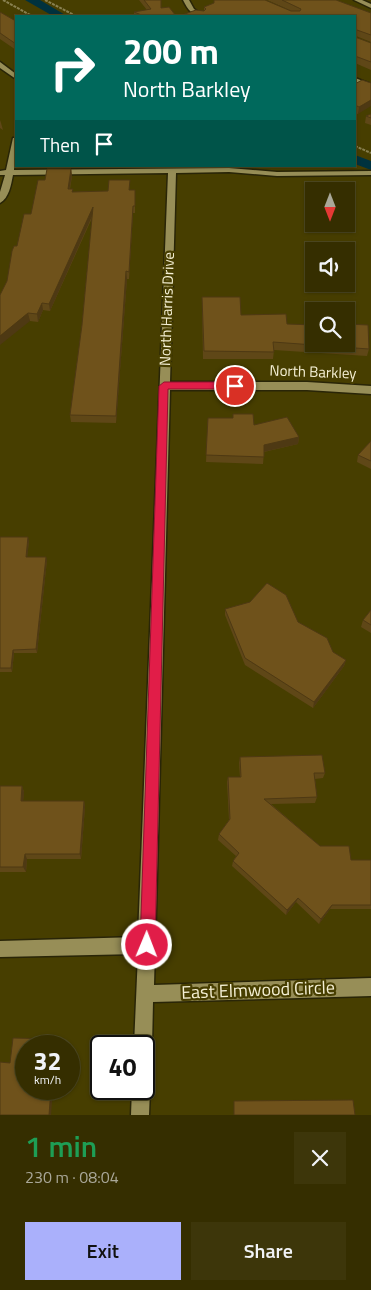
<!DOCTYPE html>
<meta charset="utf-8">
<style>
:root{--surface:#352e00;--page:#3d360a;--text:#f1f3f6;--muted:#aaa899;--line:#4f4a22;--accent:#aab0fb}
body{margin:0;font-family:"Titillium Web",sans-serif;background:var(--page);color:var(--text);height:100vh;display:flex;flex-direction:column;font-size:19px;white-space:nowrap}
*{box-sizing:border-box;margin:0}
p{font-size:16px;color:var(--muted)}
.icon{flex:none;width:28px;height:28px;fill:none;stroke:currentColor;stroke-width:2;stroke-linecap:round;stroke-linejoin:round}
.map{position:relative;height:1115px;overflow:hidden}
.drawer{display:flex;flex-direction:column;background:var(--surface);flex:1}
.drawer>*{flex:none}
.banner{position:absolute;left:15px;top:15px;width:341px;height:152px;border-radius:0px;box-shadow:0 1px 4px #0004,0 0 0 1px var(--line);background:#00695c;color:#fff;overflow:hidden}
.needle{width:32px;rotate:180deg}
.tools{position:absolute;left:305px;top:182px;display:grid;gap:10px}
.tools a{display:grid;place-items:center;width:50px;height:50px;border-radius:0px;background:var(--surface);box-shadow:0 1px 4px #0004,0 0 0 1px var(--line);font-size:25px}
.speed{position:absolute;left:15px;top:1035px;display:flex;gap:10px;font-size:25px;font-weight:700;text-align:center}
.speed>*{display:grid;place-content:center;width:65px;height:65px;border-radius:50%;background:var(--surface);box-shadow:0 1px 4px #0004,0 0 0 1px var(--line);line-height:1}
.speed small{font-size:12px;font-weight:400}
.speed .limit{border:2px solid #111;border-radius:8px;background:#fff;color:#111}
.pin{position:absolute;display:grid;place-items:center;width:42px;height:42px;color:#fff;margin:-21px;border:2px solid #fff;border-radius:50%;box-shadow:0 1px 5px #0007}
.me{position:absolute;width:55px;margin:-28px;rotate:1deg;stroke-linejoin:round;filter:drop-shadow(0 0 4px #0008)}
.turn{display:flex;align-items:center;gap:18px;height:105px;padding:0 25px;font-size:22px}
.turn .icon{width:65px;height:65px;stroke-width:2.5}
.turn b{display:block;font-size:35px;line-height:42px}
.then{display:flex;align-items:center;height:48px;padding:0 25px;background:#0003;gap:10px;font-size:19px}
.round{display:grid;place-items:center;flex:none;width:52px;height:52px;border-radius:0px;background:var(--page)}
.head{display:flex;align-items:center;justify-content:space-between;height:85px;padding:0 25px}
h1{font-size:30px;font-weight:600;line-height:38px;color:#1e9e55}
.cta{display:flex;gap:10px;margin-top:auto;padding:10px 25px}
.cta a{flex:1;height:58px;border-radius:0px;background:var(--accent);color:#111;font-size:20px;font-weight:600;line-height:58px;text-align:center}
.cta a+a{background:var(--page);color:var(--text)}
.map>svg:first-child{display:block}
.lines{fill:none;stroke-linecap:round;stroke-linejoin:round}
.canal{fill:#00323e;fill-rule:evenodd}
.minor-casing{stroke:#292507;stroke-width:3}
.path{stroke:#898150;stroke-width:2;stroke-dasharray:3 1;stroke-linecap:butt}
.minor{fill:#978e57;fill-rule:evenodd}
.wall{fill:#5f4717}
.shaded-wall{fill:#4e3913}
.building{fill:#6f521b;stroke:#4e3913}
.route{fill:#e11d48;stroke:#92132f}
.labels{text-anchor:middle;stroke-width:4.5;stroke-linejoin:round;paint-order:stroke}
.street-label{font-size:15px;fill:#f5f0d4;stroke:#473e00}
.near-street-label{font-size:18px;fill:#f5f0d4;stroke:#473e00}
</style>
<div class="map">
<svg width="371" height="1115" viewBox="0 0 371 1115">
<rect width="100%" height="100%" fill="#473e00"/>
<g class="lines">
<path class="canal" d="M25,0H40L67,16H53Z
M355,155L371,161V170L355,164Z"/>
<g class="minor-casing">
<path id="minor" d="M183,0H189L194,9L204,16C192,16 188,10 183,0Z
M354,0H362L371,4V8Z
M0,62L16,74V79L0,68Z
M355,78L371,84V89L355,83Z
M13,138H16L14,170L229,168L277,172L371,171V175L277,176L229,172L176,173L170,382H307L371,386V394L307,390H170L154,985L371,978V996L153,1002L152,1046L149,1052L144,1055V1046H134L138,954L0,957V941L138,937L168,173L13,175C11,185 9,198 0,203V192L5,175H0V171L6,170Z
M144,1081L147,1083L150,1089L149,1115H131L132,1089H144Z"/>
</g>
<path class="path" d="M3,0L32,16
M45,0L76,16
M355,146L371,153"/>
<use href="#minor" class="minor"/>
</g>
<path class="wall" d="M139,0H161V8L176,16H134V12L147,10Z
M214,0H265L292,11L267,0H336L371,13V42L356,36L204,11V7L214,3Z
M0,12L14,20H16V50L0,39Z
M355,37L371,43V70L355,63Z
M371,83L358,114L355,113V84Z
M371,114V125L365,123L366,116Z
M0,120L1,123L3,130L0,128Z
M49,166H73V168H49Z
M71,169L72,176L70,189L73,192L130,190L135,197V213H133L129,279H127L116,423L71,422L70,415L82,325L92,218L50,311L43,310L38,322L30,321L7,281L17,246L45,180Z
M202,304L241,315L287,324L369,349L367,356L274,350L273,359H203Z
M208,418L254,425L299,437L298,444L264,452L263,464L206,462Z
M371,441V469L357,462L358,455Z
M0,537L29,541L27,557L47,560L37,653H14L12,672H0Z
M225,609L298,622L333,652L346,660L344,666L313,708L245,665L225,615Z
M371,610V633L361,627L363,620Z
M240,757L325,773L323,778L315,779L317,797L315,803L271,804L320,846L351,860H371V909H330L319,924L296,902L286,915L232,866L233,861L236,856L218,840L219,834L229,820L227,782L228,777H240L239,763Z
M0,786H22L24,792L23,801H84L85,807L81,859H27L26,872H0Z"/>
<path class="shaded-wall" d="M371,100V106L358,114L359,107Z
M71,169L72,176L68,196V189Z
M133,206V213L129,279V272Z
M93,207V214L50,311L49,304Z
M126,271L127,279L116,423V416Z
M42,303L43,310L38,322L37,314Z
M28,313L30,321L0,345V336Z
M299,437L298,444L263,452L264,445Z
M28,537L29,541L27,560L26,557Z
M46,557L47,560L37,653L36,649Z
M13,650L14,653L12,672L11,668Z
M346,660L344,666L313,708L314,702Z
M22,786L24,792L23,806L21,801Z
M84,801L85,807L81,859L80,854Z
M25,854L27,859L26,872L23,867Z
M298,898L296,902L286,915L287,910Z
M332,905L330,909L319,924L321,919Z
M56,1039L58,1042L57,1046H55Z
M51,1089H53L51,1115H49Z"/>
<path class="building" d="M144,0H161V8L169,7L176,16H144L134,12L151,9Z
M214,0H265L291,11H300L301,9L282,0H336L371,13V35L357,30L355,31V16H179L196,10L204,11L206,9L204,7L214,3Z
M0,12L14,20H16V44L0,33Z
M355,37L371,43V62L355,56Z
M362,80L371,83V100L359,107L355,105V84Z
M371,114V118L366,116Z
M47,169H71L68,189H73L72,192L108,191L109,180H130L129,190H135V206H133L129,272L126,271L116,416L70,415L82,325L93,207L49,304L42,303L37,314L28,313L0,336V295L7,281L12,251L14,246H17L24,214H31L38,180H45Z
M202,297H240L241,315L286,314L287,324L314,325V344H346V324L368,325L369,349L273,342L274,352L204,351Z
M233,414H253L254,425L287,417L299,437L264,445V457L206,455L208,418H233Z
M371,441V461L358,455Z
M0,537H28L26,557H46L36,649L13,650L11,668H0Z
M267,583L286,595L298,622L327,638L333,652L346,660L314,702L245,658L225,609L250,602Z
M371,610V625L363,620Z
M322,755L325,773H314L317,797L264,799L320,846H349L351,860H371V905H332L321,919L298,898L287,910L233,861L239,853L219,834L230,819L228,777H241L240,757Z
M0,786H22L21,801H84L80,854H25L23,867H0Z
M13,1038L56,1039L55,1046H26V1089H51L49,1115H0V1062L10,1063Z
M353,1100L355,1115H234V1101Z"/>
<path class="route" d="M164,382H235L240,386L235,389H168L155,945L153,951L147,953L142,951L140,945L159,386Z"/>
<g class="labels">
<g class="street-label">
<text transform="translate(167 309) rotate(-88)" y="5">North Harris Drive</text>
<text transform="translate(313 372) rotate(2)" y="5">North Barkley</text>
</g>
<g class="near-street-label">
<text transform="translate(258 990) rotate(-2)" y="6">East Elmwood Circle</text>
</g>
</g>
</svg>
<div class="tools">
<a><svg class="needle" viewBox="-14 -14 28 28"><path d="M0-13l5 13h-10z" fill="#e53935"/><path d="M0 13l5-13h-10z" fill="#aaa899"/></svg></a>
<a><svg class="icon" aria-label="sound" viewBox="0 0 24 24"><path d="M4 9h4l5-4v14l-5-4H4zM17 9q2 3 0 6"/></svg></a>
<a><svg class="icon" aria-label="search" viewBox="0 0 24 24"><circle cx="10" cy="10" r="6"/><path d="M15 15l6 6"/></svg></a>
</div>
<div class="speed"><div>32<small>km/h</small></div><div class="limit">40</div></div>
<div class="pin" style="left:235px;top:386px;background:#d93025"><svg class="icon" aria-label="arrive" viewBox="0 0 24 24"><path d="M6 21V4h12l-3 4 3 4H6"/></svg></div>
<svg class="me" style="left:147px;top:945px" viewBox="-20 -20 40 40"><circle r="17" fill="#e11d48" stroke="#fff" stroke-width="3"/><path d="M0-11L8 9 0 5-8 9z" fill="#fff"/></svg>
<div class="banner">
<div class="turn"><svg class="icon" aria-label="right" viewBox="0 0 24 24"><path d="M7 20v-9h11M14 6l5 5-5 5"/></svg><div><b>200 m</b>North Barkley</div></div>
<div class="then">Then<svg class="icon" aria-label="arrive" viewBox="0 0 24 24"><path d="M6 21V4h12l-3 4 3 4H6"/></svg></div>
</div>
</div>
<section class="drawer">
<div class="head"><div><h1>1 min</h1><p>230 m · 08:04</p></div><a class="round"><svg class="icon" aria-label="close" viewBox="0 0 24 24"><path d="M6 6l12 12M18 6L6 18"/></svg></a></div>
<div class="cta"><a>Exit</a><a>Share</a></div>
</section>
